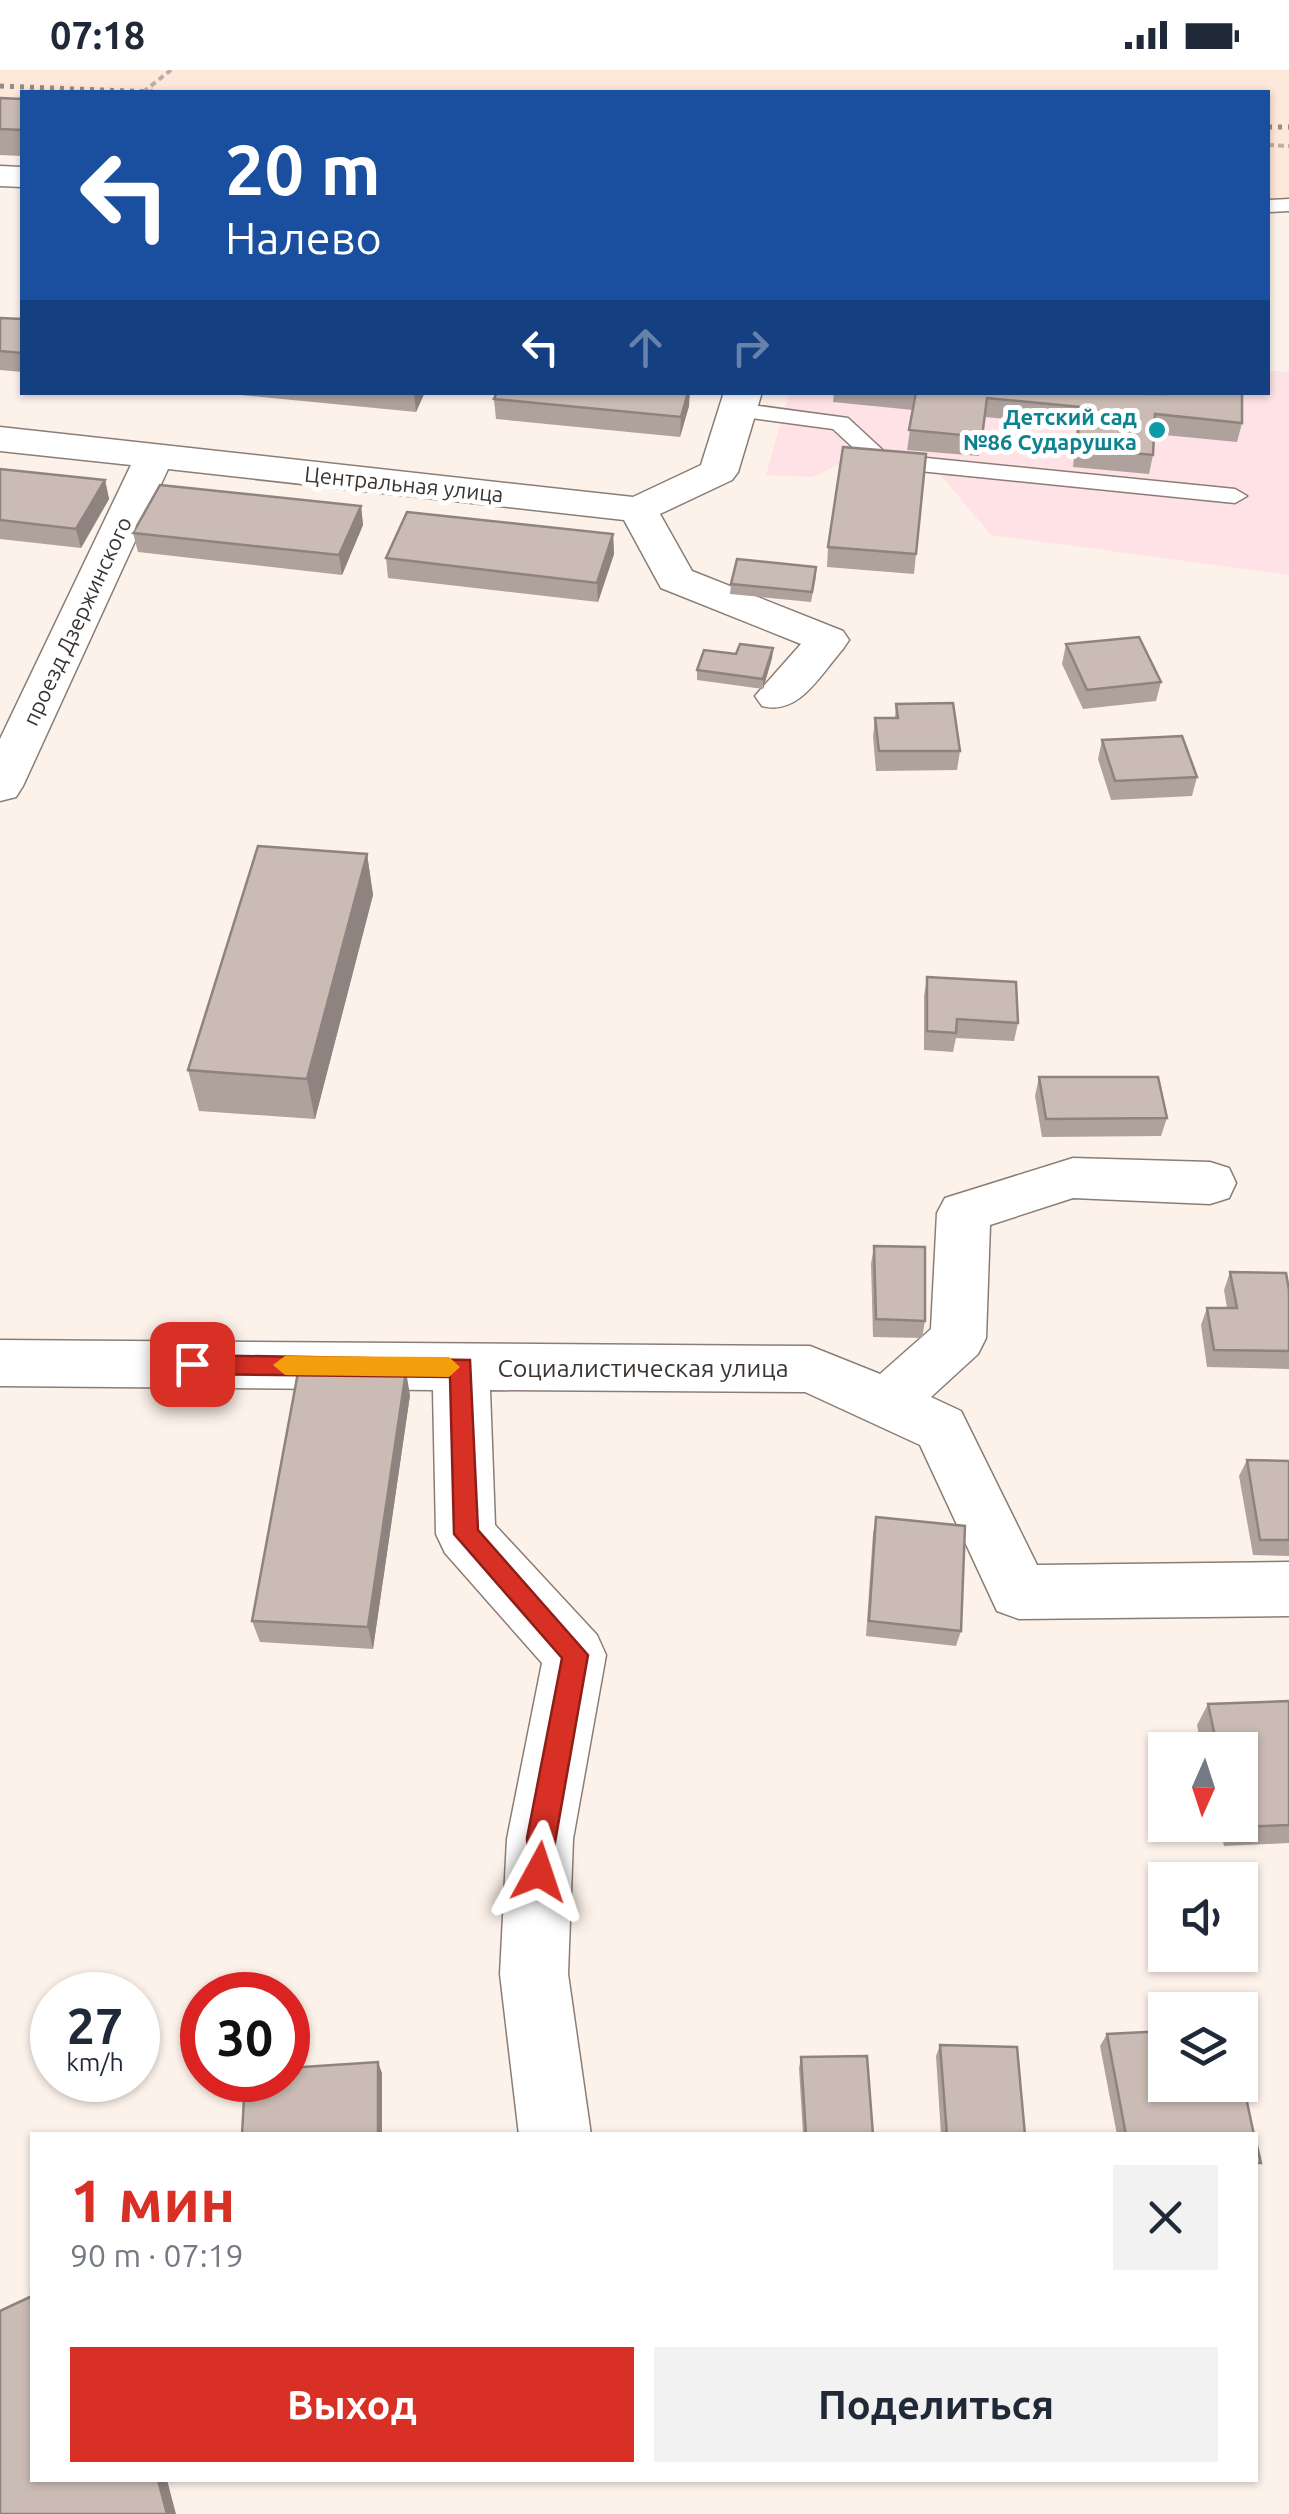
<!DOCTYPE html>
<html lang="ru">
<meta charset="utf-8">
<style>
:root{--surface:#fff;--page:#f2f2f3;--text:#1f2937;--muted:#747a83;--accent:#d93025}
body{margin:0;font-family:Ubuntu,sans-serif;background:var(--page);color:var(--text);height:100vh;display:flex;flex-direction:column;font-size:38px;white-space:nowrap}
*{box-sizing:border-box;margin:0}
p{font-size:32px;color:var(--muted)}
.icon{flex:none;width:55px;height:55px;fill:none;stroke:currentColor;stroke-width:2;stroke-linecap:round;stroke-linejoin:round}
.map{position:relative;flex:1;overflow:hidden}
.sheet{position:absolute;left:30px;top:2062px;width:1228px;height:350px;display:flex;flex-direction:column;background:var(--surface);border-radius:0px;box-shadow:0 2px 8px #0004}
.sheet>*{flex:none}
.top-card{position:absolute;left:20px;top:20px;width:1250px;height:305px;border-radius:0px;box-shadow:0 2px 8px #0004;background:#1a4fa0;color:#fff;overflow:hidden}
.needle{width:65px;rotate:183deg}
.controls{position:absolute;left:1148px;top:1662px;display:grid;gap:20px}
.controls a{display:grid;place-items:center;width:110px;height:110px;border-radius:0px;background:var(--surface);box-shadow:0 2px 8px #0004;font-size:50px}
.speed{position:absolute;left:30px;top:1902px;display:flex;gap:20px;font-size:50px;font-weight:700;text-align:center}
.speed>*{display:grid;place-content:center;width:130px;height:130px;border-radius:50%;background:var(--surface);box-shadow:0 2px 8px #0004;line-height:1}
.speed small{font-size:25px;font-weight:400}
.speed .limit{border:15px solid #d22;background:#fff;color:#111}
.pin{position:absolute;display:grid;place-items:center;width:85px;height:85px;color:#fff;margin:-42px;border-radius:20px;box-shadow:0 5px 15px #0006}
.me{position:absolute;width:110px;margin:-55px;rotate:5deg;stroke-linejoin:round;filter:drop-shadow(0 0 8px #0008)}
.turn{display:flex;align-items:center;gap:35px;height:210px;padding:0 40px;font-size:45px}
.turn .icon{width:130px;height:130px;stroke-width:2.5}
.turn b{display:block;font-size:70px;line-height:85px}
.lanes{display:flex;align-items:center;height:95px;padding:0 40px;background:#0003;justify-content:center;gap:50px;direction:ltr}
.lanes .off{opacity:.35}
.round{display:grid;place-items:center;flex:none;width:105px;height:105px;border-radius:0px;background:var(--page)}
.headline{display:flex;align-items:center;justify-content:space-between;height:170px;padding:0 40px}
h1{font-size:60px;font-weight:700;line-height:75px;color:var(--accent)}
.cta{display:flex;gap:20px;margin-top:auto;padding:20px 40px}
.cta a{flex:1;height:115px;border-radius:0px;background:var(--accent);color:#fff;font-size:40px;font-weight:700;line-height:115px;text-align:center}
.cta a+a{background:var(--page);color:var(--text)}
.status{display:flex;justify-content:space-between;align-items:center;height:70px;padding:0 50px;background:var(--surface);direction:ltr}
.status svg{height:28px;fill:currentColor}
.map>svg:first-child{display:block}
.built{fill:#fee8da}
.education{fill:#fee2e6}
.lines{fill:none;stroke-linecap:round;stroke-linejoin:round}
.lane-casing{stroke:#8a7d75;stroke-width:3}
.street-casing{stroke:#8a7d75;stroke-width:3}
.path{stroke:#bab0aa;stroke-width:4;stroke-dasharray:6 4;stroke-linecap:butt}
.lane{fill:#fff;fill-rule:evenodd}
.street{fill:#fff;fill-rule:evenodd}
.rail{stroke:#948c86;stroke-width:5;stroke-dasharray:4 6;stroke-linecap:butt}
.path-bridge{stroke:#bab0aa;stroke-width:4;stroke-dasharray:6 4;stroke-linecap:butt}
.wall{fill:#afa19c}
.shaded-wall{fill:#8e837f}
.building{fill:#cbbbb5;stroke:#8e837f;stroke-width:2.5}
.route{fill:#d93025;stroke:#8d1f18;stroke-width:2.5}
.slow{fill:#f59e0b}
.culture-dot{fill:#0f9aa8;stroke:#fff;stroke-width:4}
.labels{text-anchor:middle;stroke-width:10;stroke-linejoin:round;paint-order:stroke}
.far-culture-label{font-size:22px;font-weight:bold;fill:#0d838f;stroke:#fff;text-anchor:end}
.far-street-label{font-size:22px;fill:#3b3531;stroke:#fff}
.street-label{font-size:25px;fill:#3b3531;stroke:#fff}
</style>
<div class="status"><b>07:18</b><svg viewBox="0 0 49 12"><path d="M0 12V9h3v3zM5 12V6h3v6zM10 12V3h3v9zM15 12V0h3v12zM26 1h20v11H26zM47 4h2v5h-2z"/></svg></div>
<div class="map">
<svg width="1289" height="2444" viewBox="0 0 1289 2444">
<rect width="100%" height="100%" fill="#fdf2ea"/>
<path class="built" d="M0,0H1289V138L1268,137V22H22V42L0,41Z"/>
<path class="education" d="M1268,300L1289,302V505L991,465L938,402L843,393L812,407L766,405L789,323L1268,322Z"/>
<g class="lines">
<g class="lane-casing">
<path id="lane" d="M1289,129V141L1268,142V130Z
M737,333L848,348L887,384L1235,419L1247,426L1235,433L880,397L872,395L833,359L729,345L726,340Z"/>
</g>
<g class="street-casing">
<path id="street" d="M0,96L22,97V117L0,116Z
M724,322H762L738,402L732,410L660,444L692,501L843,561L849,570L843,579C820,605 799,646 762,636L755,626L801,574L661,518L624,450L168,399L23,716L16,727L0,731V669L131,395L0,381V357L633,427L701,395Z
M1073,1088L1210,1092L1229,1098L1236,1113L1229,1128L1210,1134L1073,1128L990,1155L986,1268L978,1284L931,1327L961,1341L1037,1495L1289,1492V1546L1019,1549L997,1541L920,1375L805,1322L490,1320L495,1455L597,1565L606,1585L573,1769L568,1904L591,2065H519L500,1904L507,1769L542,1593L445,1483L436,1464L433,1320L0,1316V1270L810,1276L880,1304L931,1259L937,1143L945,1128Z"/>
</g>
<path class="path" d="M1268,75L1289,76"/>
<use href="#lane" class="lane"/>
<use href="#street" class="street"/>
<path class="rail" d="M0,16L153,22
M1268,57H1289"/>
<path class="path-bridge" d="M143,22L171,0"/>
</g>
<path class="wall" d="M0,28L22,29V86L0,85Z
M0,248L22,249V302L0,300Z
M241,322H425L416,342L241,325Z
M834,322H1242V353L1237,372L1154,364L1153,385L1149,404L1073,397L1077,356L985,347L979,386L907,380L913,340L833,332Z
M494,329L689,336L680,367L496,349Z
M926,384L914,504L827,497L828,477Z
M0,399L105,410L109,429L81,478L0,469Z
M361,436L363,455L342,505L138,482L133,463Z
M613,464L614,484L598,532L388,508L386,488Z
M816,507L811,532L730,524L731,514Z
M1066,574L1161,612L1156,631L1083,639L1062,594Z
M773,578L772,588L763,619L697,610V600L736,584Z
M896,634L960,681L957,700L876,701L873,667L875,648H895Z
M1102,670L1197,707L1192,726L1111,730L1098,689Z
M367,784L373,825L315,1049L199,1041L188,1000Z
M927,907L1018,953L1014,971L956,968L953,982L924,980V926Z
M1039,1007L1167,1048L1161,1066L1042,1067L1035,1026Z
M874,1176L925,1251L922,1268L873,1267L871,1194Z
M1230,1202L1289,1220V1299L1207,1297L1201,1255L1207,1238H1227L1224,1220Z
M410,1325L373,1579L260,1572L252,1551Z
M1247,1390L1289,1391V1486L1253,1485L1239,1406Z
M876,1447L961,1561L956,1576L866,1566L873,1463Z
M1289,1631V1773L1224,1776L1219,1755H1240V1680H1202L1197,1655L1208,1634Z
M1107,1964L1254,2065H1117L1100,1976Z
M940,1975L1025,2065H941L936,1986Z
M801,1987L873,2065H803L799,1998Z"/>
<path class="shaded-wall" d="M415,322H425L416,342L414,323Z
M688,322H690L689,336L680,367L681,347Z
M105,410L109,429L81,478L76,459Z
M361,436L363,455L342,505L339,485Z
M613,464L614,484L598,532L597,513Z
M773,578L772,588L763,619V609Z
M367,784L373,825L315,1049L307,1009Z
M406,1301L410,1325L373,1579L368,1557Z
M378,1992L382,2003V2065H378Z
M158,2410H167L176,2444H167Z"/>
<path class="building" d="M0,28L22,29V60L0,59Z
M0,248L22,249V283L0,281Z
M497,322H688L681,347L494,329Z
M916,322L1166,324V322H1242V353L1155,344L1153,385L1077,378L1080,337L987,328L982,367L909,360Z
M843,377L926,384L916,484L828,477Z
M0,399L105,410L76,459L0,450Z
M160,415L361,436L339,485L133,463Z
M407,442L613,464L597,513L386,488Z
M737,489L816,497L812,522L731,514Z
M1139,567L1161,612L1087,620L1066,574Z
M740,574L773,578L763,609L697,600L704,580L736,584Z
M953,633L960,681H879L875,648H898L896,634Z
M1182,666L1197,707L1115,711L1102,670Z
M258,776L367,784L307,1009L188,1000Z
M927,907L1016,912L1018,953L957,949L956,963L927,961Z
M1039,1007H1158L1167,1048L1046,1049Z
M874,1176L925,1177V1251L876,1249Z
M1230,1202L1286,1203L1289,1220V1281L1214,1280L1207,1238H1237Z
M299,1297L406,1301L368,1557L252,1551Z
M1247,1390L1289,1391V1470H1260Z
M876,1447L965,1456L961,1561L869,1551Z
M1289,1631V1755L1235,1757V1755H1240V1680H1218L1208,1634Z
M1165,1961V2015H1240V1999L1254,2065H1126L1107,1964Z
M940,1975L1017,1977L1025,2065H947Z
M867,1986L873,2065H806L801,1987Z
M378,1992V2065H242L245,2010H288V1998Z
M1255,2067L1261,2093H1255Z
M32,2226V2410H158L167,2444H0V2241Z"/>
<path class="route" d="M192,1285L470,1290L478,1460L588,1585L548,1812L539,1816L529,1812L527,1768L562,1588L454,1464L450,1307L192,1304L181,1294Z"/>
<path class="slow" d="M285,1286L449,1287L460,1297L449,1307L285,1305L273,1295Z"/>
<circle class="culture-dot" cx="1157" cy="360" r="10"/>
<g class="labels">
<g class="far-culture-label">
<text x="1137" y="355">Детский сад<tspan x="1137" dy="25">№86 Сударушка</tspan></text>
</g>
<g class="far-street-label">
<text transform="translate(404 414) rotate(6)" y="8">Центральная улица</text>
<text transform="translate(77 551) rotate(-65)" y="8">проезд Дзержинского</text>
</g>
<g class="street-label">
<text x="643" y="1307">Социалистическая улица</text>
</g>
</g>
</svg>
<div class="controls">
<a><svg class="needle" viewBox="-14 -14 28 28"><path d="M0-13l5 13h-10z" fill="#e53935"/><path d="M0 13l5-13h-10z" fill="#747a83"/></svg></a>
<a><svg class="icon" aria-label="sound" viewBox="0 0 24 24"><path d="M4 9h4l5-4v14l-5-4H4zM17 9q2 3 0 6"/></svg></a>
<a><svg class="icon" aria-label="layers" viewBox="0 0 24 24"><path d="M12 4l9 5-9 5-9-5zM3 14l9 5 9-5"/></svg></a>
</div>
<div class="speed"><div>27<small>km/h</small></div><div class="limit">30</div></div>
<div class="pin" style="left:192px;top:1294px;background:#d93025"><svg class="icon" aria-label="arrive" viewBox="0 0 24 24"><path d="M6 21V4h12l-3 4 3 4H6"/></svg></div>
<svg class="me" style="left:539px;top:1802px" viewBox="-20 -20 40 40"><path d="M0-17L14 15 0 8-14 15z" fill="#d93025" stroke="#fff" stroke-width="4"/></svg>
<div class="top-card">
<div class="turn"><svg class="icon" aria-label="left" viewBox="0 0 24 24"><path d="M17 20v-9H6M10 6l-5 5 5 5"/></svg><div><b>20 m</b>Налево</div></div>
<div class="lanes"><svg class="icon" aria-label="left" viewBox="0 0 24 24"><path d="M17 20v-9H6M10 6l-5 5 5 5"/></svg><svg class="icon off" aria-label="ahead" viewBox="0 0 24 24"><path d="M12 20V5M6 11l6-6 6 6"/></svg><svg class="icon off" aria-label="right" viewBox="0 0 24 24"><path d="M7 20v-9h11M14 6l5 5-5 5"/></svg></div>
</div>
<section class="sheet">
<div class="headline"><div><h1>1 мин</h1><p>90 m · 07:19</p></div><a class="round"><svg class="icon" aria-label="close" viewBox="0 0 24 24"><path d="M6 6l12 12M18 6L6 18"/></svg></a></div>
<div class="cta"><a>Выход</a><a>Поделиться</a></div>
</section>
</div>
